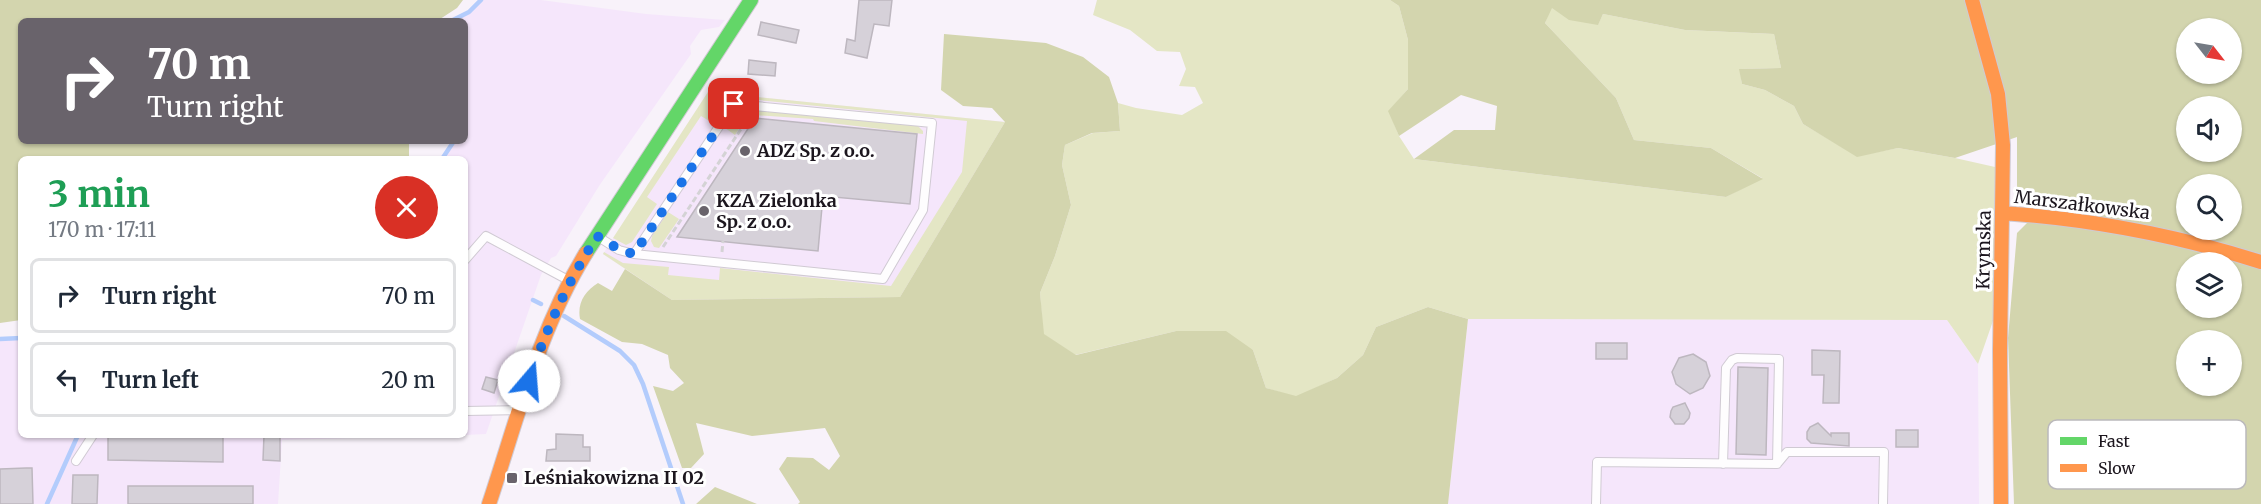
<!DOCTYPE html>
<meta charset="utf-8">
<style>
:root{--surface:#fff;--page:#f2f2f3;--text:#1f2937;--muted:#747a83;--line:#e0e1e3}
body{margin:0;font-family:Merriweather,serif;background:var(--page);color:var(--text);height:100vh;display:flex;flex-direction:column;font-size:22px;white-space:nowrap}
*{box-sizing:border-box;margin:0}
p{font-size:20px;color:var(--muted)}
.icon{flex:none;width:33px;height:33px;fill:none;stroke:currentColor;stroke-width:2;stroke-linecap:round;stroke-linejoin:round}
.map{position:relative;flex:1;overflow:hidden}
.panel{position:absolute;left:18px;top:156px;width:450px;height:282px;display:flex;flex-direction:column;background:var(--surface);border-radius:9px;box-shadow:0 2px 4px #0004}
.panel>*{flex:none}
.guide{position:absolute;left:18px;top:18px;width:450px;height:126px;border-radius:9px;box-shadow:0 2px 4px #0004;background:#69636b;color:#fff;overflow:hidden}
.needle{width:39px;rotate:121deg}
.fabs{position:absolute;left:2176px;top:18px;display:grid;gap:12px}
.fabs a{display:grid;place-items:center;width:66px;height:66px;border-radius:50%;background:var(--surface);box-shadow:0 2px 4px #0004;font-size:30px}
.pin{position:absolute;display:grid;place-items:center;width:51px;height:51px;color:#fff;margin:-26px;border-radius:12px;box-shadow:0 3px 9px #0006}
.me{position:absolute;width:66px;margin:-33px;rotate:18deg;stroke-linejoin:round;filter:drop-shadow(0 0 4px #0008)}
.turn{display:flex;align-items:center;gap:21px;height:126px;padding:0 30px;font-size:27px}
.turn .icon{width:78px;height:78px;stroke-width:2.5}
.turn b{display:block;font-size:42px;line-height:51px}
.round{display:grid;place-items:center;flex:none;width:63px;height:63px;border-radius:32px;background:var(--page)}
.summary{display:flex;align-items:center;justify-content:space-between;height:102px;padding:0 30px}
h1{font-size:36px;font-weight:700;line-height:45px;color:#1e9e55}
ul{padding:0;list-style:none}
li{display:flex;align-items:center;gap:18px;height:75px;margin:0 12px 9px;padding:0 18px;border:3px solid var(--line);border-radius:9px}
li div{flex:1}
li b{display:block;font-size:22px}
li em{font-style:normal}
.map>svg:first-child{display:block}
.built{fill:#f5e6fb}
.green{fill:#e4e6c5}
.forest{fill:#d3d5ae;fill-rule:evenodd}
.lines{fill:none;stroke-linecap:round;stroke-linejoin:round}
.stream{stroke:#b3ccfc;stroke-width:4.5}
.building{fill:#d6d1d9;stroke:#bdb7bf;stroke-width:1.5}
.lane-casing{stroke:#d0cad3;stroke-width:10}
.fast-casing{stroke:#d0cad3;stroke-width:16}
.slow-casing{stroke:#d0cad3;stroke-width:16}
.path{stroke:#d4d3d5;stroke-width:3;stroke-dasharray:6 3;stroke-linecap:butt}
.lane{stroke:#fefdfe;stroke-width:8}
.fast{stroke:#63d668;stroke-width:14}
.slow{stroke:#ff974d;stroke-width:14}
.route{stroke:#1a73e8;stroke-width:10;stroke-dasharray:0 18}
.poi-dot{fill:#69636b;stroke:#fff;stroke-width:2}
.labels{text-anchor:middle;stroke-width:6;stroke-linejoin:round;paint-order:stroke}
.poi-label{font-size:18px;font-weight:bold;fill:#1c161e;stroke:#fff;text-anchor:start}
.street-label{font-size:18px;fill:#1c161e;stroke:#fff}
.key{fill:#fff;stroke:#bbb9bc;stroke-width:1.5}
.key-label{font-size:16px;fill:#1c161e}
</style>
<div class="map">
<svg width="2261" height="504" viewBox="0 0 2261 504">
<rect width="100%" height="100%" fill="#f8f2fa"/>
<path class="built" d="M481,0H541L646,14L725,20L719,27L701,30L690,46L691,54L599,186L556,256L551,258L541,275L486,434L465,435V159H442L454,141H465V21H452L469,12Z
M708,92L1005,122L900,297L672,300L603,254Z
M1468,319L1947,320L1978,364L1979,504H1448Z
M21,338V435H460L282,440L278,504H0V339Z"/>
<path class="green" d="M1097,0H1390L1399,6L1408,40V89L1389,111L1399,136L1414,159L1726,197L1762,178L1711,148L1634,140L1616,98L1545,23L1551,7L1598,24L1603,14L1685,30L1774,34L1781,68L1740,69L1742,84L1765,90L1794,106L1803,124L1857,156L1898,148L1955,158L1995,167L1994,318L1978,364L1947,320L1468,319L1428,307L1376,327L1363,355L1337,378L1296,397L1266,388L1253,350L1176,331L1075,355L1043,334L1040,293L1055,256L1071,205L1062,165L1065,145L1093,133L1120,131L1118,103L1136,108L1182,115L1203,103L1195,87L1179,86L1186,69L1180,52L1157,51L1130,30L1093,15Z
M708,92L1005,122L900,297L672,300L603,254L604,252L623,263L669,267L668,275L719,280L720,268L891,286L962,172L967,121L728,97L711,122L701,116L647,197L657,204L632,242L626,245L613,238Z
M739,109H752L735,135L725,128Z
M757,109L917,125L923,131V134L814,121L813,119L753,115Z
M668,212L679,219L659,248L654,247L651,241L652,236Z"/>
<path class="forest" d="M0,0H463L457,8L437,21H21V141H409V159H21V320L0,323Z
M1390,0H2261V504H2014L2008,338L2017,233L2034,216L2017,188V137L1955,158L1898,148L1857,157L1803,124L1794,106L1765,90L1742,84L1739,69L1781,68L1774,34L1685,30L1603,14L1598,25L1569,20L1552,8L1545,23L1616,98L1634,140L1711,148L1763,179L1726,197L1414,159L1454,130H1495L1497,106L1461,95L1399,136L1388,111L1408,89V40L1399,6ZM2187,28H2232V74H2187ZM2187,106H2232V152H2187ZM2187,184H2232V230H2187ZM2187,262H2232V308H2187ZM2187,340H2232V386H2187Z
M944,34L1046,43L1083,57L1109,77L1118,103L1120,131L1092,133L1065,145L1062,165L1071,205L1055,256L1040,293L1044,334L1076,355L1176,331H1226L1253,350L1266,388L1296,396L1337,378L1363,355L1376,327L1428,307L1468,319L1448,504H798L800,502L779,469L787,457L813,458L829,470L840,456L825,428L752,436L696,423L704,454L691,468H682L653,386L673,391L684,383L670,368L668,355L642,344L622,342L580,319C577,303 585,291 598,283L612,291L625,269L672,300L900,297L1005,122L992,108L963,106L941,90Z
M715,487L757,504H696Z"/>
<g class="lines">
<path class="stream" d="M451,21L469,12L481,0
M442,159L454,141
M533,300L541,304
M564,316L620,351L634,365L643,384L683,504
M0,339L21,338
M47,504L78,435"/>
</g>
<path class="building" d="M859,0H892L889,26L874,24L867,58L845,53L847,39L855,41Z
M761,22L799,30L796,43L758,35Z
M749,60L776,63L775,76L748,74Z
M755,118L917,134L910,204L823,196L818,251L677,237Z
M1596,343H1627V359H1596Z
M1812,350L1840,351L1839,403H1823L1824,375H1812Z
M1693,354L1706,362L1710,376L1703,388L1690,394L1676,384L1672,372L1679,358Z
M1738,367L1768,368L1766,455L1736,454Z
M486,377L498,380L494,393L482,389Z
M1685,403L1690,413L1689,418L1684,424H1675L1670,417L1671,411L1673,407Z
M1818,423L1831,436V433H1849V446L1811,443L1807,439V432L1810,427Z
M1896,430H1918V447H1896Z
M556,434L583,435V447H590V461H546L547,450L556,449Z
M108,435H223V462L108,460Z
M264,435H280V461L263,460Z
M26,468H32L33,504H0V469Z
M73,475H98L97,504H72Z
M128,486H253V504H128Z"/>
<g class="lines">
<g class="lane-casing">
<path id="lane" d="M734,104L932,123L923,210L883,279L634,254Z
M600,238L619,250L634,254
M465,260L486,236L568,280
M465,411L518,410
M76,461L93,435
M1723,464L1726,368L1732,360L1737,358L1779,359L1777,464
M1596,504L1597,462L1777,464L1787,452H1884L1883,504"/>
</g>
<g class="fast-casing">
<path id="fast" d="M586,253L751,0"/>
</g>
<g class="slow-casing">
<path id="slow" d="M1972,0L1998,94L2003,145L2000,350L2001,504
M2002,213C2091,219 2176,235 2261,262
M489,504C517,420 539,329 586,253"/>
</g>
<path class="path" d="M663,247L749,117
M722,252L723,241"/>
<use href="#lane" class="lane"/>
<use href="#fast" class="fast"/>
<use href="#slow" class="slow"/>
</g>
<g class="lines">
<path class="route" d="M529,381C547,327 567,284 597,236L620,250L634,254L734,104"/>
</g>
<g class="poi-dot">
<circle cx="745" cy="151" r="6"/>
<circle cx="704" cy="211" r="6"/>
<rect x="506" y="472" width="12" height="12" rx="3"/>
</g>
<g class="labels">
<g class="poi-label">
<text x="757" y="157">ADZ Sp. z o.o.</text>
<text x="716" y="207">KZA Zielonka<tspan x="716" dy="21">Sp. z o.o.</tspan></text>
<text x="524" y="484">Leśniakowizna II 02</text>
</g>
<g class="street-label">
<text transform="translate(2082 205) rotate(7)" y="6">Marszałkowska</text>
<text transform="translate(1984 250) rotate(-89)" y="6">Krymska</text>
</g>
</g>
<rect x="2048" y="420" width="198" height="69" rx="9" class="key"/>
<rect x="2060" y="437" width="27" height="8" fill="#63d668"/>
<rect x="2060" y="464" width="27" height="8" fill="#ff974d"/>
<g class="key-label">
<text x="2098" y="447">Fast</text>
<text x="2098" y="474">Slow</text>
</g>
</svg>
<div class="fabs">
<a><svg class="needle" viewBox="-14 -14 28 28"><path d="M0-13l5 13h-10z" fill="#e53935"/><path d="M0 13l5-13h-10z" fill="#747a83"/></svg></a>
<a><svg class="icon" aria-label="sound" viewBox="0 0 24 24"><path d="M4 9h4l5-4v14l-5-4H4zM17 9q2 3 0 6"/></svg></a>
<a><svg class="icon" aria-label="search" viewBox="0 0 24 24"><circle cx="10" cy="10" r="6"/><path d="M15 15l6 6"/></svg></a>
<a><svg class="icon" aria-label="layers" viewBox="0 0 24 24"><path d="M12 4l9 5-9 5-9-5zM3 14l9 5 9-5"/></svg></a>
<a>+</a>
</div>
<div class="pin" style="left:734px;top:104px;background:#d93025"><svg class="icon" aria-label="arrive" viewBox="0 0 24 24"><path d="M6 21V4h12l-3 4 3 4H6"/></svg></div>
<svg class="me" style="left:529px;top:381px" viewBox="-20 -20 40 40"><circle r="19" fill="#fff"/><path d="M0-13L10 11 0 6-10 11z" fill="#1a73e8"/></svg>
<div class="guide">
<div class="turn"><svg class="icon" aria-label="right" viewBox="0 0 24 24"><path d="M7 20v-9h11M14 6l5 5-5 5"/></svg><div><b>70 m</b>Turn right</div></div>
</div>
<section class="panel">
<div class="summary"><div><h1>3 min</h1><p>170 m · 17:11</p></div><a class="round" style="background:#d93025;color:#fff"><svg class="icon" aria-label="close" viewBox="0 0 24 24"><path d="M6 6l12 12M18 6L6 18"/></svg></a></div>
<ul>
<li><svg class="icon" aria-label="right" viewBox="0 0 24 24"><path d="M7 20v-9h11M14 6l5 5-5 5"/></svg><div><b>Turn right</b></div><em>70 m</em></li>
<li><svg class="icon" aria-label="left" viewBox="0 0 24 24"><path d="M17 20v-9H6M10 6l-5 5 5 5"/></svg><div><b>Turn left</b></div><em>20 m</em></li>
</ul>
</section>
</div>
